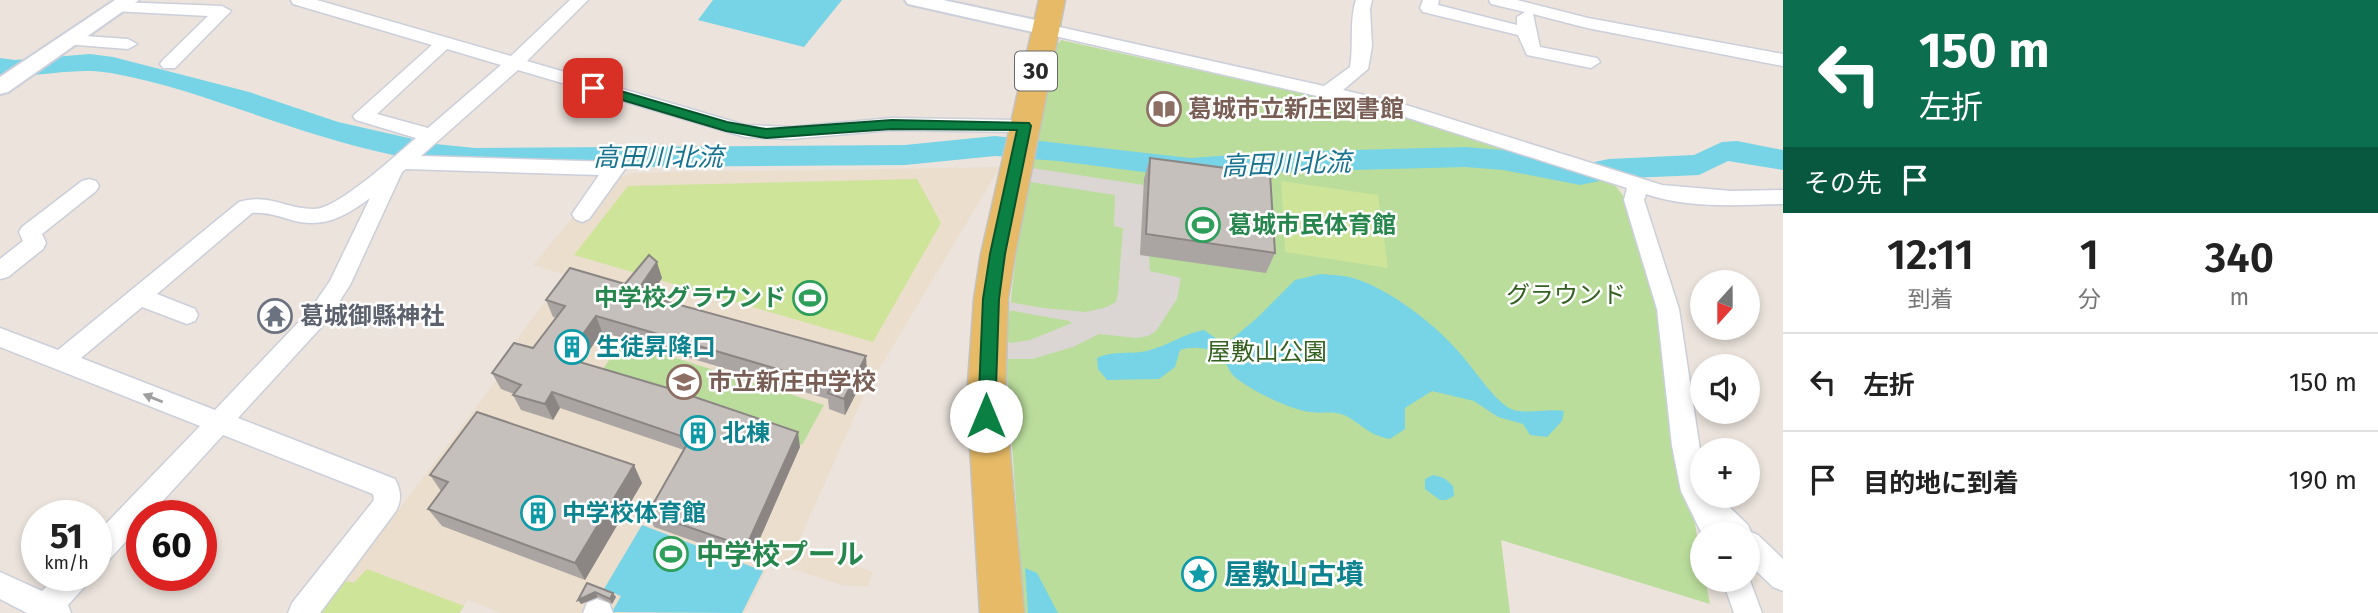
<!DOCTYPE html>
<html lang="ja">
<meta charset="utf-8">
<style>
:root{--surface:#fff;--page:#f2f2f2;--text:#222;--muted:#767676;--line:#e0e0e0}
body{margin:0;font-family:"Fira Sans","Noto Sans JP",sans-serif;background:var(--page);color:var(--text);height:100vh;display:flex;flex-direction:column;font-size:26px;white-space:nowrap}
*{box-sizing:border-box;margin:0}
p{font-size:23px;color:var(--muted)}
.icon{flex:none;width:38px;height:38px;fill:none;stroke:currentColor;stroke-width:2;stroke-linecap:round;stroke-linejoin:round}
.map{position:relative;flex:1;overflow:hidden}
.sheet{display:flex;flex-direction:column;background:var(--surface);width:595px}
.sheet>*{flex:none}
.top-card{background:#0b6e4f;color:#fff;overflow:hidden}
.needle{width:46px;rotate:201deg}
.tools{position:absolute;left:1690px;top:270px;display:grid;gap:14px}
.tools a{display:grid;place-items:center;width:70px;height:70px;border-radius:50%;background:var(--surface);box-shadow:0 4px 10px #0003;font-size:35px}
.speed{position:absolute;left:21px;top:500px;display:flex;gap:14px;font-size:35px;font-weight:700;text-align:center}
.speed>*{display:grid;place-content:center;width:91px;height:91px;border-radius:50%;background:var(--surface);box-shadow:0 4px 10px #0003;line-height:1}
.speed small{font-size:18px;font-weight:400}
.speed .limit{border:10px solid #d22;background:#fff;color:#111}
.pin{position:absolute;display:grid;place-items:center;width:60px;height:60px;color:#fff;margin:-30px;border-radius:14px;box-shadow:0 4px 10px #0006}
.me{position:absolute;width:77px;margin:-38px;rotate:0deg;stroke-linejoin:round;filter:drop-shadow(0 0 5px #0008)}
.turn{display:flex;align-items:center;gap:24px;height:147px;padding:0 21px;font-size:32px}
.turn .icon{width:91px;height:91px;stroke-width:2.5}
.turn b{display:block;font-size:49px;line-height:60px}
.then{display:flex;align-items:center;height:66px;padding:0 21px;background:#0003;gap:14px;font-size:26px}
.eta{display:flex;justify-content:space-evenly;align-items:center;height:119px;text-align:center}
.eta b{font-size:42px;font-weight:600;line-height:49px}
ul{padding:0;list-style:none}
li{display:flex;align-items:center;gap:21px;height:98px;padding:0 21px;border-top:2px solid var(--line)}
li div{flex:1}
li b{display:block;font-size:26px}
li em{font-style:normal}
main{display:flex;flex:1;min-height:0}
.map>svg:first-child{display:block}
.education{fill:#ebdecd}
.green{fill:#badd9c}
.pitch{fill:#cde499}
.plaza{fill:#dbd6d3}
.water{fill:#76d4e6}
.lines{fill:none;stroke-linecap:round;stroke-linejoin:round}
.river{fill:#76d4e6;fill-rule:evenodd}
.minor-casing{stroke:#cbcfda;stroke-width:3}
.tertiary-casing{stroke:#cbcfda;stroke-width:4}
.primary-casing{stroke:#c3c3c3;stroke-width:3}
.minor{fill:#fff;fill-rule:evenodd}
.tertiary{fill:#fff;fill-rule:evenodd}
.primary{fill:#e6ba66;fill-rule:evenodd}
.wall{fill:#aaa5a2}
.shaded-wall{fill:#8b8684}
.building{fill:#c6c0bc;stroke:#8b8684;stroke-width:2}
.oneway{fill:#9f9f9f}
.route{fill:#0b8043;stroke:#07532c;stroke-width:2}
.labels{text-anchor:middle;stroke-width:5;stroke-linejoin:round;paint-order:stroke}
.shield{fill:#fff;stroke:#696969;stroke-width:2}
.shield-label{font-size:23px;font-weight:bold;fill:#292929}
.education-label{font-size:24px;font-weight:bold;fill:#785e54;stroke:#fff;text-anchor:start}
.leisure-label{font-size:24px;font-weight:bold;fill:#27864d;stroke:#fff;text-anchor:start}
.park-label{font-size:24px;fill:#34611f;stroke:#fff}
.worship-label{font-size:24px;font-weight:bold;fill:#5b616d;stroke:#fff;text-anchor:start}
.culture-label{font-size:24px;font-weight:bold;fill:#0d838f;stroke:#fff;text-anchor:start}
.water-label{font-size:26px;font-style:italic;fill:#177490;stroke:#fff}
.near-leisure-label{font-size:28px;font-weight:bold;fill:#27864d;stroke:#fff;text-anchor:start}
.near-culture-label{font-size:28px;font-weight:bold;fill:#0d838f;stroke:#fff;text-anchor:start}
</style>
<main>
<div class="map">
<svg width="1783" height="613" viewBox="0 0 1783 613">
<rect width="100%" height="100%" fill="#ebe3dc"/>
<path class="education" d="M1000,167L865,393L797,545L873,572L868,587L842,585L770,562L745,613H615L596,607L592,613H502L468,600L459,613H321L524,344L515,341L566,275L533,265L575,214L588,217L620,177L634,173Z"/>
<path class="green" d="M1061,40L1413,118L1612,181L1627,201L1660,311L1667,405L1693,509L1703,579H1705L1710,604L1501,540L1510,613H1024L1005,349L1018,238L1052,50Z
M622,341L824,405L802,445L597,378Z"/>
<path class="pitch" d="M917,179L941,223L873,342L574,255L628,186Z
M1281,181L1378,195L1388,268L1285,252Z
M367,569L464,606L459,613H321L345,581L354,583Z"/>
<path class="plaza" d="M1032,168L1144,185L1140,255L1149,256L1150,271L1181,278L1177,299L1156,331L1148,336L1137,338L1099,334L1073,347L1032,359H1005V340L1011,343L1030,340L1072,323L1069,321L1008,310L1009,302L1043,308L1086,312L1107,307L1116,302L1118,292L1123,228L1114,226L1115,195L1030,182Z"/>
<path class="water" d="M713,0H842L804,47L698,20Z
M1321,274C1331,275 1343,275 1353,278C1391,289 1440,328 1464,358C1475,371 1497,403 1511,409C1526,415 1546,408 1564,411L1562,421L1547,437L1530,435L1523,424L1498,417L1474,401L1432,391L1405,408V429L1390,439C1369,435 1365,427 1348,417C1335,410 1324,414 1311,412C1291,410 1252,391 1236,378C1227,371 1226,355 1212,351C1202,347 1191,347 1180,350L1175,367L1159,379L1107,380L1098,369L1097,358C1114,350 1129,355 1147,351C1167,346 1183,334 1204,330L1217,339L1231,340L1258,317L1295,280Z
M1433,475L1444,478L1453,486L1454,496L1446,500H1440L1425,489V479Z
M642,525L763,571L742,613L612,612L621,596L604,589Z
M1025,568L1037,573L1058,613H1028Z"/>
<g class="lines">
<path class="river" d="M90,54L113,57L249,92L338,122L435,144L475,148L905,145L995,136L1190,158L1277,152L1465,147L1503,150L1580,165L1609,159L1694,155L1722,142L1737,141L1783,150V170L1728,161L1699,175L1609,179L1580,185L1503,170L1465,167L1277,172L1190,178L1058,161L995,156L905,165L475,168C424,163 373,152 324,137C253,116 184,86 111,73C74,66 37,79 0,74V58L15,60Z"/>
<g class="minor-casing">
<path id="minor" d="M291,0H317L511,56L570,0H588L527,61L745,125L791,127L892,118L1024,120L1031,122L1034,126L1031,130L1024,132L892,130L791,139L745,137L518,70L421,156L615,162L622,164L625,169L589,219L582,222L575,219L572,214L599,175L406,169L402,172L350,285L326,322L238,418L395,479C401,490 402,500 396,511L320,613H288L292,603L374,500L373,494L223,435L149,516H142V524L106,563L96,567V534L200,426L0,347V328L58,350L239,202C270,193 285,209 314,209C338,209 396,155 416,138L356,120L353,116L432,45L293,4ZM447,49L501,65L428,128L377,114ZM370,198L330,281L310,310L215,410L81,358L142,307L187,324L195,321L198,315L195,309L157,294L252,213C266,212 278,216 291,220C322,229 345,217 370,198Z
M1356,0H1372L1370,9L1372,46L1368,69L1343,90L1406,105L1662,185L1731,191L1783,190V204C1739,205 1688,209 1646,194L1644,200L1679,309L1703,470V495L1718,496L1748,525L1751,532L1758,535L1783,559V591L1773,587L1748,563V534L1703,536L1681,491L1672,446L1657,309L1624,200L1627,188L1396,114L1046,34L1037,29L1046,24L1324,86L1350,67C1354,45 1349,20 1356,0Z
M1423,0H1439L1438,5L1517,25V17L1525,12L1491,4L1489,0H1517L1588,18L1783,54V66L1587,28L1533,14L1540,47L1597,58L1600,62L1591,68L1527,55L1518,35L1423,12L1420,8Z
M119,2L222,6L231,11L175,68H163L160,64L163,60L208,16L113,11L110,7Z
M70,35L128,39L137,44L128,49L64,44L61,40L64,36Z
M89,179L96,181L99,186L96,191L42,234L46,243L43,249L8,277L0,279V259L23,241L19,232L22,227L82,181Z
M0,572L42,591L57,576H90L86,585L68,605L71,613H27L0,599Z
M1748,575L1762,613H1734L1722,579H1748Z
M597,599L609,603L613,613H583L587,603Z"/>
</g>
<g class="tertiary-casing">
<path id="tertiary" d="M115,0H139L8,92L0,94V77Z
M905,0H943L1054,24L1057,29L1054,34L1046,35L908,4Z"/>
</g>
<g class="primary-casing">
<path id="primary" d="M1039,0H1065L1015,254L1008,299L1005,397L1024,613H980L967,397L974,299L981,254Z"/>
</g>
<use href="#minor" class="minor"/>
<use href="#tertiary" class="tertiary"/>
<use href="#primary" class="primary"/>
</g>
<path class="wall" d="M1150,158L1275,253L1266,273L1140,255L1144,179Z
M662,278L650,297L867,372L845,415L829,409L828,399L602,332L581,362L800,447L750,561L654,527L648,513L684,450L560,408L553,420L521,410L513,395L514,394L501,389L492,373L533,348L556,318L553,317L546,300L625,284Z
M430,475L642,483L585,580L442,526L428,509L441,491Z
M587,583L616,597L612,604L598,597L581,604Z"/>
<path class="shaded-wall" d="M657,262L662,278L641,309L636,293Z
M596,316L602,332L573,374L566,358Z
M866,356L867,372L845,415L844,399Z
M552,392L560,408L553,420L545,404Z
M798,432L800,447L750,561L746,547Z
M634,465L642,483L585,580L575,563Z
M595,592L598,597L581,604L578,600Z
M613,593L616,597L612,604L610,599Z"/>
<path class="building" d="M1150,158L1270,174L1275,253L1146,234Z
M649,255L657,262L636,293L866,356L844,399L828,393L832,385L596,316L566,358L671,389L798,432L746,547L648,513L690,439L552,392L545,404L513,395L521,385L492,373L514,343L533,348L565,306L546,300L570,268L625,284Z
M477,412L634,465L575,563L428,509L448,482L430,475Z
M587,583L613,593L610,599L595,592L578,600Z"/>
<defs><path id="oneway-solid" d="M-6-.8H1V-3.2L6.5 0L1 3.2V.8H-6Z" transform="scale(1.75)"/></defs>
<use class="oneway" href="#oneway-solid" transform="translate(153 398) rotate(-158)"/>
<path class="route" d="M593,83L727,122L766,129L892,120L1029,123L1031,126L1005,254L999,299L995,416L993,421L986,423L980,421L978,416L983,299L990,254L1017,130L892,129L766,138L726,131L589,90L587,88Z"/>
<defs>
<g id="library-ring" transform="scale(1.75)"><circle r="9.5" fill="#fff" stroke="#8d6e63" stroke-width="1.5"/><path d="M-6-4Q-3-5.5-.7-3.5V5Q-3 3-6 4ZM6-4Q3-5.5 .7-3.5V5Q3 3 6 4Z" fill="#8d6e63"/></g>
<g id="stadium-ring" transform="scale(1.75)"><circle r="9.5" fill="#fff" stroke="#2e9e5b" stroke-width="1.5"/><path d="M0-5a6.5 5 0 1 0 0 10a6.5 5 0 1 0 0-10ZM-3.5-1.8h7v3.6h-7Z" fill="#2e9e5b"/></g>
<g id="temple-ring" transform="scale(1.75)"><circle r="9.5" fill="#fff" stroke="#6b7280" stroke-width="1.5"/><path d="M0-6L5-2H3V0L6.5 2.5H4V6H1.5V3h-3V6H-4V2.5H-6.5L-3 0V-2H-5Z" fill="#6b7280"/></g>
<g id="building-ring" transform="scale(1.75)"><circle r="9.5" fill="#fff" stroke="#0f9aa8" stroke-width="1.5"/><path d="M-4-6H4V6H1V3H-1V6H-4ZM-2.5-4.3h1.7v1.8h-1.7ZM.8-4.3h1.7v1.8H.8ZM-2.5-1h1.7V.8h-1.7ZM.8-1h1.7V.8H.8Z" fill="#0f9aa8"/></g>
<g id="school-ring" transform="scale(1.75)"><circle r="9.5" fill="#fff" stroke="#8d6e63" stroke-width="1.5"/><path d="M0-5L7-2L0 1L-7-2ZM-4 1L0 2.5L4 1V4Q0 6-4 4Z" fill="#8d6e63"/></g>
<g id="sight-ring" transform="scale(1.75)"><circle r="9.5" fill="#fff" stroke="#0f9aa8" stroke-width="1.5"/><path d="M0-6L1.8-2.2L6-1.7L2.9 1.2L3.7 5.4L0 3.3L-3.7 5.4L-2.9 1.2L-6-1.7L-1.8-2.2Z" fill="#0f9aa8"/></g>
</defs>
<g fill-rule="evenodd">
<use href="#library-ring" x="1164" y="109"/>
<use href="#stadium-ring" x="1203" y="225"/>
<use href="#stadium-ring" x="810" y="298"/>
<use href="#temple-ring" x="275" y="316"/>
<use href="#building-ring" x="572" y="347"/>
<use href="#school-ring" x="684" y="382"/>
<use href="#building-ring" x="698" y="433"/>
<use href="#building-ring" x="538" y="513"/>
<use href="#stadium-ring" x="671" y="554"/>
<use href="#sight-ring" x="1199" y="574"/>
</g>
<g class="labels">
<rect class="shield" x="1015" y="51.5" width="42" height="39" rx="5"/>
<g class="shield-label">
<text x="1036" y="79">30</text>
</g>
<g class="education-label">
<text x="1188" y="117">葛城市立新庄図書館</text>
<text x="708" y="390">市立新庄中学校</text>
</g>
<g class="leisure-label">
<text x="1228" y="233">葛城市民体育館</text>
<text x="786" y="306" text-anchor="end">中学校グラウンド</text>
</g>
<g class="park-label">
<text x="1566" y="303">グラウンド</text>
<text x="1267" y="360">屋敷山公園</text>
</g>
<g class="worship-label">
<text x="300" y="324">葛城御縣神社</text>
</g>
<g class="culture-label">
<text x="596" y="355">生徒昇降口</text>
<text x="722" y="441">北棟</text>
<text x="562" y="521">中学校体育館</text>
</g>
<g class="water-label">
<text x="658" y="166">高田川北流</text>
<text transform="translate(1286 164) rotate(-2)" y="9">高田川北流</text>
</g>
<g class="near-leisure-label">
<text x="696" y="564">中学校プール</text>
</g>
<g class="near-culture-label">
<text x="1224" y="584">屋敷山古墳</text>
</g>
</g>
</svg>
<div class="tools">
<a><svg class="needle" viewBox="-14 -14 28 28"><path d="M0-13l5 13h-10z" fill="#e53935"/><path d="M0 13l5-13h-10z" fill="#767676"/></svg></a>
<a><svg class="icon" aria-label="sound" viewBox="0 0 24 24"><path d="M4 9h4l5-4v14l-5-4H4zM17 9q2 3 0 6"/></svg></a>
<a>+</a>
<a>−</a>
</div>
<div class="speed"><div>51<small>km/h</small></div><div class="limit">60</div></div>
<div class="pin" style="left:593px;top:88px;background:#d93025"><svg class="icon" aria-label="arrive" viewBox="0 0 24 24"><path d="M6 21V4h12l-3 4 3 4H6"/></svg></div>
<svg class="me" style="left:986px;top:416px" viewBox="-20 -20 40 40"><circle r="19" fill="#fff"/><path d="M0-13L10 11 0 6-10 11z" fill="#0b8043"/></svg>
</div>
<section class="sheet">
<div class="top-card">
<div class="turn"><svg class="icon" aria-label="left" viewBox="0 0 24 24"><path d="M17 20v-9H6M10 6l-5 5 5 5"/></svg><div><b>150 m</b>左折</div></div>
<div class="then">その先<svg class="icon" aria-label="arrive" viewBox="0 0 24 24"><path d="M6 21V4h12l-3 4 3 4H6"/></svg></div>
</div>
<div class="eta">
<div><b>12:11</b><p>到着</p></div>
<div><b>1</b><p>分</p></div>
<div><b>340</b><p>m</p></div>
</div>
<ul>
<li><svg class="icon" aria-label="left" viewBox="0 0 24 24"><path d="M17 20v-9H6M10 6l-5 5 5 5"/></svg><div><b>左折</b></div><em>150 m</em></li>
<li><svg class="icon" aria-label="arrive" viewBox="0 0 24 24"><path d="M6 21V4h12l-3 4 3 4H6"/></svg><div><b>目的地に到着</b></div><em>190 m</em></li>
</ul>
</section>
</main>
